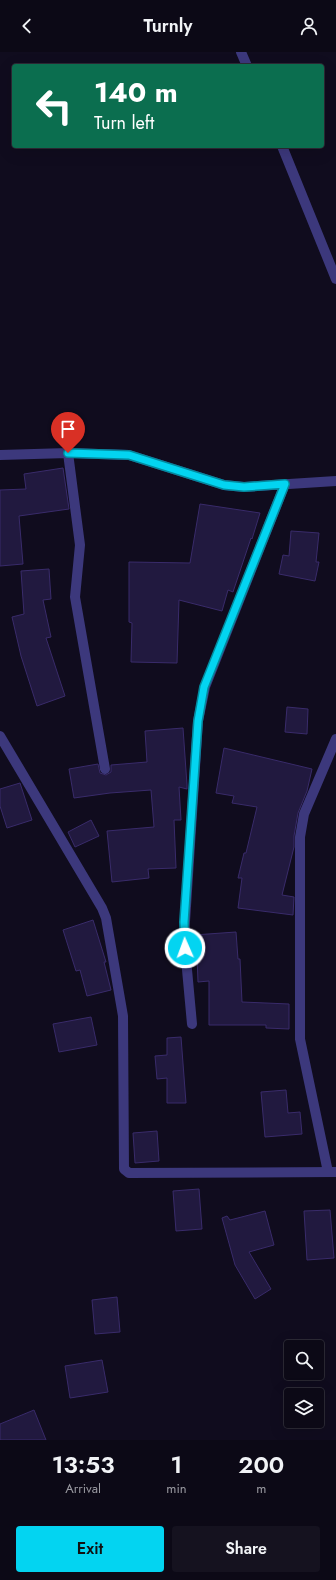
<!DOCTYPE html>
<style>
:root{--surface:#0c0916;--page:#15121f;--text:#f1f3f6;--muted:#9a9aa1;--line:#2c2a35;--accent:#03d4f1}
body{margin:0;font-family:Jost,sans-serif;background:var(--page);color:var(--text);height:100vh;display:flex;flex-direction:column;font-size:15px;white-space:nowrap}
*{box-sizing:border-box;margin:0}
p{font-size:13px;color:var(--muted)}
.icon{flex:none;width:22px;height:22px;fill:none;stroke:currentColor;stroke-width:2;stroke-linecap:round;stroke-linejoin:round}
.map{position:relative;height:1388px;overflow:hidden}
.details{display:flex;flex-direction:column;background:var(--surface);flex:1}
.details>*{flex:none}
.banner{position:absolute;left:12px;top:12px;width:312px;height:84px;border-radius:4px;box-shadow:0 4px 16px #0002,0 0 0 1px var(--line);background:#0b6e4f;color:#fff;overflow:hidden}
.controls{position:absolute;left:284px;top:1288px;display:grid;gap:8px}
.controls a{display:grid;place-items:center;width:40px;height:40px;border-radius:4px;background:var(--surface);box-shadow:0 4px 16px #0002,0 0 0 1px var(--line);font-size:20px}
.pin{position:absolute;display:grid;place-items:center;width:34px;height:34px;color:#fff;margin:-41px -17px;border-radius:50% 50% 50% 0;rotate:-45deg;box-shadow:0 0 4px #0007}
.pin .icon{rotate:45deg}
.me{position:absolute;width:44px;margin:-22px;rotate:358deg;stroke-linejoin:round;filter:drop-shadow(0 0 3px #0008)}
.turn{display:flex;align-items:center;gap:14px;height:84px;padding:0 16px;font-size:18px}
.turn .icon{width:52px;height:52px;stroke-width:2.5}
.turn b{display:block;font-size:28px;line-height:34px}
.eta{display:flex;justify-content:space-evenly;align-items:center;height:68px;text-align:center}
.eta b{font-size:24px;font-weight:600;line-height:28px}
.primary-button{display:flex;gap:8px;margin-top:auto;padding:8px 16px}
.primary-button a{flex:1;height:46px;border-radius:4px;background:var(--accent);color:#111;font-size:16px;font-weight:600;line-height:46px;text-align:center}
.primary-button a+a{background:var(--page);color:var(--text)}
header{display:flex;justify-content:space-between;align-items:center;height:52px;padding:0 16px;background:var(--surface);font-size:18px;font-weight:600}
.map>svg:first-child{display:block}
.building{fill:#21193f;stroke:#392b6a}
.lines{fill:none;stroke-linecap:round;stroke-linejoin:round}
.minor{stroke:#3c387c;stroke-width:10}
.route-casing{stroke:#028a9d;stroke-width:10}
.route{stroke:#03d4f1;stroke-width:7}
</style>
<header><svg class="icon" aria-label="back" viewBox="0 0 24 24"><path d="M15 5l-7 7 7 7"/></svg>Turnly<svg class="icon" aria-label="person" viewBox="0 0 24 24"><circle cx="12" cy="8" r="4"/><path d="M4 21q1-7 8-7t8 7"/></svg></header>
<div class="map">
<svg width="336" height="1388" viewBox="0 0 336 1388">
<rect width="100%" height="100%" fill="#100c1e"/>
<path class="building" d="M63,416L69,457L19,464L23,512L0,514V438L26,437L24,422Z
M200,452L260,461L252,487L251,486L233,540L228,538L222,559L179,548L177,611L131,610L132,571L129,570V510L190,511Z
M291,479L319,481L316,510H319L315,529L279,522L283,503L289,504Z
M49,517L51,547L43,548L51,585L46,586L65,644L37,654L21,604L12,565L24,562L21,519Z
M287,655L308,657L307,682L285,680Z
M183,676L187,733V737L179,735L181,768H174L176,816L148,817L149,826L112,830L107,779L154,775L151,738L110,741L74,746L69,717L98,712L100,721L106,723L111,720V713L147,710L145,679Z
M224,696L312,717L307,739L298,761L294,784V795L282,843L294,845L293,863L238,856L242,826H238L244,801H246L257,755L232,751L234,744L216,741Z
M20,731L32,768L7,776L0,754V737Z
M91,768L99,784L75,795L68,780Z
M93,868L106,910H104L111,938L87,944L80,918L76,919L63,878Z
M236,880L238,907H240L242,950L289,952V977L266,976V973H209V929L198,930L197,903H196L194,883Z
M91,965L97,993L59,1000L53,972Z
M181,985L186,1051H167V1026L157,1027L155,1004L167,1003V986Z
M286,1038L288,1061L300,1060L302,1082L265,1085L261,1040Z
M157,1079L159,1109L135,1111L133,1081Z
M199,1137L202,1177L176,1179L173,1139Z
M330,1158L334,1206L307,1208L304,1159Z
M265,1159L274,1193L249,1200L271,1237L255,1247L235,1213L222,1166L227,1164L230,1168Z
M117,1245L120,1280L95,1282L92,1248Z
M102,1308L108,1340L70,1346L65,1314Z
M34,1358L46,1388H0V1372Z"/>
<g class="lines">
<path class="minor" d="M241,0L247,14
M282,94L336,227
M68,401L80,493L75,545L105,717
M0,403L68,401L129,403L224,433L244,435L336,429
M0,684L102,856L106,866L123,964L124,1117L129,1121L336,1120
M192,972L184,885L198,669L205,635L285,432
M328,1120L300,987V785L304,762L336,687"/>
</g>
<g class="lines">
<g class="route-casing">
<path id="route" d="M68,401L129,403L224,433L244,435L285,432L204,635L198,669L184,870L185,896"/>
</g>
<use href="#route" class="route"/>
</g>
</svg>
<div class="controls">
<a><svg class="icon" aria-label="search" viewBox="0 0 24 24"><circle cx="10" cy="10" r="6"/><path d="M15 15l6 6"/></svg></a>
<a><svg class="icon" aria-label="layers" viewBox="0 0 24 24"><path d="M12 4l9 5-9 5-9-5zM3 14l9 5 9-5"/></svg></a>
</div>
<div class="pin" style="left:68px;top:401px;background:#d93025"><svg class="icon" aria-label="arrive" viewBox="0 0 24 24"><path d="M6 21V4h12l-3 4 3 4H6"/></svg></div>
<svg class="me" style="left:185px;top:896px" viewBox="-20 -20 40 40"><circle r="17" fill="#03d4f1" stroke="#fff" stroke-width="3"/><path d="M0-11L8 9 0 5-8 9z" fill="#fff"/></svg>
<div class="banner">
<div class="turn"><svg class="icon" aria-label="left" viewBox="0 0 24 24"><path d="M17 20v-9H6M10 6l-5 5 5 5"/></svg><div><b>140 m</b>Turn left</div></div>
</div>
</div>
<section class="details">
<div class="eta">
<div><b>13:53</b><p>Arrival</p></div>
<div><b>1</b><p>min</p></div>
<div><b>200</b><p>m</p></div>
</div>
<div class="primary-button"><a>Exit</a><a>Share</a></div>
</section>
